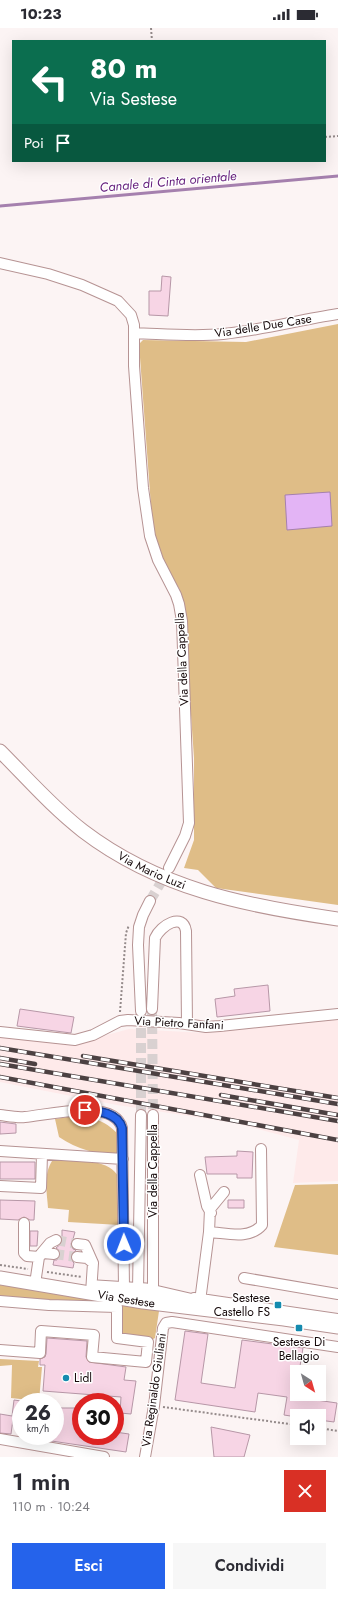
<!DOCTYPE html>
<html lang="it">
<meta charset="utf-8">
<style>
:root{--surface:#fff;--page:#f7f7f7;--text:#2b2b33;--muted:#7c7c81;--accent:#2563eb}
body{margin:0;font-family:Jost,sans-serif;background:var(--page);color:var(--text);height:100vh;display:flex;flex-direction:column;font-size:15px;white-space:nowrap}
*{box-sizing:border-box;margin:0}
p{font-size:13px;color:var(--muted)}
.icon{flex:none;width:22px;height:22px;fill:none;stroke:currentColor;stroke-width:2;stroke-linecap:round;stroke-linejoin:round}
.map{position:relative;height:1429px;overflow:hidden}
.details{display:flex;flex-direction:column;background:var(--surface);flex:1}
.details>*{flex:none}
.top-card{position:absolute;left:12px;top:12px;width:314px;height:122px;border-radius:0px;box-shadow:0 4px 16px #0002;background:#0b6e4f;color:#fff;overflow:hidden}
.needle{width:26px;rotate:143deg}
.tools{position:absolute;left:290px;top:1337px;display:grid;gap:8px}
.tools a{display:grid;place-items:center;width:36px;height:36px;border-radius:0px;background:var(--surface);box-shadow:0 4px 16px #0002;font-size:20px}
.speed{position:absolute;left:12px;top:1365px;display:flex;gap:8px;font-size:20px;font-weight:700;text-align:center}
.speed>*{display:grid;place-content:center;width:52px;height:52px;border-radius:50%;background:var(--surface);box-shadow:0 4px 16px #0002;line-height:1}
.speed small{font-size:10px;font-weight:400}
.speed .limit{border:6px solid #d22;background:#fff;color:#111}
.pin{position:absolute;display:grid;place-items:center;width:34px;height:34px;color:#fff;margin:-17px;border:2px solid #fff;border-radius:50%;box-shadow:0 1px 4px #0007}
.me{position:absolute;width:44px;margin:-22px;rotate:359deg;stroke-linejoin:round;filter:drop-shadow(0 0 3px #0008)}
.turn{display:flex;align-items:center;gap:14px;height:84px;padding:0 12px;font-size:18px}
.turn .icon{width:52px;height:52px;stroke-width:2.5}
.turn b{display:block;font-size:28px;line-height:34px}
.then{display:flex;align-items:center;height:38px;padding:0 12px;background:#0003;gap:8px;font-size:15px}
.round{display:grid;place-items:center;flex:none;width:42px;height:42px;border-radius:0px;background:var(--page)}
.headline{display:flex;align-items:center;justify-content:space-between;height:68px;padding:0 12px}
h1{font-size:24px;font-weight:600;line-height:30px}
.button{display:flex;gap:8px;margin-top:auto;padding:8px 12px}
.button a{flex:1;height:46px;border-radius:0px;background:var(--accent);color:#fff;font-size:16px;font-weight:600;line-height:46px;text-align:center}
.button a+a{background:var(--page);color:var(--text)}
.status{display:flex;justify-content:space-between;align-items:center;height:28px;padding:0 20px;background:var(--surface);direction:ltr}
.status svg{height:11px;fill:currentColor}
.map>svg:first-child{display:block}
.built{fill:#feeaea}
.green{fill:#dfbd87}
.water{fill:#e3b4f5;stroke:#a580ae}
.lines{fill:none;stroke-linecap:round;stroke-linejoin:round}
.stream{stroke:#a580ae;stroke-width:3}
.building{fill:#f7d5e5;stroke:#b797a7}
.minor-tunnel{stroke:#d9d1d1;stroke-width:10;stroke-dasharray:10 5;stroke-linecap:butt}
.minor-casing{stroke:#b69393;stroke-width:12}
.major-casing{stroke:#b69393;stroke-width:15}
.path{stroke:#948a8a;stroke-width:2;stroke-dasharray:2 2;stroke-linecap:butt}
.minor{stroke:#fff;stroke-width:10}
.major{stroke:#fff;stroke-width:13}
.rail-casing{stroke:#4c4142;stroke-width:4.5}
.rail{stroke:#fff;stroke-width:3;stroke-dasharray:9;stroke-linecap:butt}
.route-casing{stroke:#184099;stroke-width:10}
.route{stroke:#2563eb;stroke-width:7}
.poi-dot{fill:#158baf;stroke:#fff;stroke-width:1.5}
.labels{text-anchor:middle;stroke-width:3;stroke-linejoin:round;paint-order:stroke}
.street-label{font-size:12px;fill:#140809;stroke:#fff}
.poi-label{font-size:12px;fill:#140809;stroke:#fff;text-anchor:end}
.water-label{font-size:13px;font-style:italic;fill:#67217e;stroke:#fff}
</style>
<div class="status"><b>10:23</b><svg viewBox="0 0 49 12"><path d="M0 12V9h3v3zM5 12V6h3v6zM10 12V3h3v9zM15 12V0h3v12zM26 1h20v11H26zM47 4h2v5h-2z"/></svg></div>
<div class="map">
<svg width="338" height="1429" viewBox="0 0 338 1429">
<rect width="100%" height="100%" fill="#fcf4f4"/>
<path class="built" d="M338,990V1153L293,1155L299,1112L235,1095L117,1077L0,1054V1004L77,1015L129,1001L207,1005Z"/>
<path class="green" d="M338,296V877L216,860L198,842L184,840L194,812V730L183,572L179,560L164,539L153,505L139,316L143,312L246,314Z
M67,1089C91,1089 102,1089 120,1108L119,1127C97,1127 77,1121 59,1109L55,1091Z
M68,1132C84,1132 115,1133 120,1153C122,1164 120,1184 120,1197L68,1194L69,1182L48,1180C47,1165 43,1147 52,1133Z
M338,1156V1227L274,1219L295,1157Z
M0,1257L122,1274L159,1283L155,1310L148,1314L117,1310V1279L0,1273Z
M0,1331L39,1333L38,1339H42L39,1373L11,1370L12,1337L0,1338Z"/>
<path class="water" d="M330,464L332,498L287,502L285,467Z"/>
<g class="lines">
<path class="stream" d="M0,178L338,148"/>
</g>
<path class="building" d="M162,248L171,249L168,288L149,287V263H161Z
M268,957L270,983L217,989L215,971L235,968L234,961Z
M20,981L74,989L71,1005L17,998Z
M0,1094L16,1096V1105L0,1106Z
M237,1123L253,1124L252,1150H237V1146H207L205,1129L237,1128Z
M0,1134H35V1151H0Z
M0,1172L35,1173L34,1192H30L24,1189L18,1192L0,1191Z
M228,1172H244V1180H228Z
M62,1202L75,1204L73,1211L71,1216L73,1221L76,1222L71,1228V1232L74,1235L73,1240L53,1237L54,1232H57L60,1227V1223L56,1220L62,1215Z
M30,1203H38L37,1218H30Z
M185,1303L208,1306L201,1355L235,1360L242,1312L303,1320L299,1344H297L296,1369L337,1375L334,1394L319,1392V1388L297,1389L284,1387L287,1369L258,1365L255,1384L175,1372Z
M47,1310L87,1313L86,1329L89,1334L126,1339L124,1352L136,1353L131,1386L120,1385L121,1369L43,1363L45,1337H40V1331L45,1329L46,1326Z
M14,1372L21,1373V1392L13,1391L11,1406L0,1405V1386L12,1388Z
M60,1380H81V1408H115V1404L129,1406L126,1424L38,1411V1408H55V1396L60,1397Z
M211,1399L250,1407L244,1429H214Z"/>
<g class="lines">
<path class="minor-tunnel" d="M150,873L167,844
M152,981L153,1087
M141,985V1087
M56,1212L77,1216
M54,1226L77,1229"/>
<g class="minor-casing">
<path id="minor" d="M0,235L48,246L82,257L118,273L131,287L134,297V338L143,460L150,508L158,532L176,567L179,576L182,593L189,795L185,808L169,840
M134,305C164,306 193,309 223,306C262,302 299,292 338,286
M152,981L155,910C161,897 183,884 186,903L187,995
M141,983L138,917L139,899L143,887L150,873
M0,1004L75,1012L93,1007L120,993L128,992L179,995L206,999L220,998L338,986
M0,1087C8,1088 17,1090 25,1089C48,1087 114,1070 122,1100L124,1260
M141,1087L138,1261L145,1263
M0,1123L123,1131
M200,1147L207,1178L211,1185
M0,1158L41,1160L42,1126
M24,1195V1225L27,1228L39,1229
M209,1204L210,1181L224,1164
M77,1216L85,1217L93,1235
M40,1227L50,1215L56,1212
M77,1229L87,1230L93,1235L91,1265
M244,1250L338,1266
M35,1256L39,1229L43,1225L54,1226
M146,1264L153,1263V1087
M194,1270L338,1291
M0,1273L49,1277L117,1279V1310L148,1314L146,1334L92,1329L94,1307L41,1303L40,1325L0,1322
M199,1281L209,1204C227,1205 249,1212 262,1197L261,1121
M0,1411L104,1429
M145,1429L154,1378L163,1300L166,1295L172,1294L338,1319"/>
</g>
<g class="major-casing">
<g id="major">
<path id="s1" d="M0,723C27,750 52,779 83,803C159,861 246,878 338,891"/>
<path id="s2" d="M0,1250L143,1274L284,1291L338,1299"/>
<path d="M97,1259L146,1262L198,1274"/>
</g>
</g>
<path class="path" d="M151,0L152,13
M325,109L338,108
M120,984L126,905L129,897
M0,1237L28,1241
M47,1244L82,1249
M163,1379L297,1397
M319,1400L338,1403"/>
<use href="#minor" class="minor"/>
<use href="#major" class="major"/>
<g class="rail-casing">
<path id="rail" d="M0,1020L338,1076
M83,1028L338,1070
M0,1030L35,1036
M0,1036L338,1093
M0,1049L338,1112
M221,1067L338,1087"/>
</g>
<use href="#rail" class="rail"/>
</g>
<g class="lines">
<g class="route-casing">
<path id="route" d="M85,1082C99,1083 118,1085 122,1100L124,1216"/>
</g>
<use href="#route" class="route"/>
</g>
<g class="poi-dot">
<rect x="274" y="1273" width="8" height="8" rx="2"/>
<rect x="295" y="1296" width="8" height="8" rx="2"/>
<circle cx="66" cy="1350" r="4"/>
</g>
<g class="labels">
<g class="street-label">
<text transform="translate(263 298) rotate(-9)" y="4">Via delle Due Case</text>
<text transform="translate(182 631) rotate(-93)" y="4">Via della Cappella</text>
<text dy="4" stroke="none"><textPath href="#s1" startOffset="195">Via Mario Luzi</textPath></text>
<text transform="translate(179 995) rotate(3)" y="4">Via Pietro Fanfani</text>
<text transform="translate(153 1143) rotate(-90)" y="4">Via della Cappella</text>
<text dy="4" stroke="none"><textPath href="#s2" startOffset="128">Via Sestese</textPath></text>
<text transform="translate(154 1362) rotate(-82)" y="4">Via Reginaldo Giuliani</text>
</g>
<g class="poi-label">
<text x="270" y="1274">Sestese<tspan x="270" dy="14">Castello FS</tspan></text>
<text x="299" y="1318" text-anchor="middle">Sestese Di<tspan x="299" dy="14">Bellagio</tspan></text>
<text x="74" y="1354" text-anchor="start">Lidl</text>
</g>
<g class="water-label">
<text transform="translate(168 153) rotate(-5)" y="5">Canale di Cinta orientale</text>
</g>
</g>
</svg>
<div class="tools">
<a><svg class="needle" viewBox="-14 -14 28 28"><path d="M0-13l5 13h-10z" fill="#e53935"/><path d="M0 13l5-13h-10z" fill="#7c7c81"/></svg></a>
<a><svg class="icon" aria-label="sound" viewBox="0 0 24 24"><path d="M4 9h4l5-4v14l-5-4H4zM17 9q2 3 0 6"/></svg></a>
</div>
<div class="speed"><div>26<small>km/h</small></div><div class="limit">30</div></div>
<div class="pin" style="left:85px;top:1082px;background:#d93025"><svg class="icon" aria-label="arrive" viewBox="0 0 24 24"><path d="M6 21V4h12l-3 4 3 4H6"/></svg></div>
<svg class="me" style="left:124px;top:1216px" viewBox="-20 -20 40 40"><circle r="17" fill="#2563eb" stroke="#fff" stroke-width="3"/><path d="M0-11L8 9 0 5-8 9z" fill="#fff"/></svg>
<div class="top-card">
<div class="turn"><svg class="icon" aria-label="left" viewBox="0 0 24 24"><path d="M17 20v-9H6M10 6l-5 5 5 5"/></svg><div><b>80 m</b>Via Sestese</div></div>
<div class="then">Poi<svg class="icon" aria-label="arrive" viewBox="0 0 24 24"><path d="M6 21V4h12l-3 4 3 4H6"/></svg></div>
</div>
</div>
<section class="details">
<div class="headline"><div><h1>1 min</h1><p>110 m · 10:24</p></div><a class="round" style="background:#d93025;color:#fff"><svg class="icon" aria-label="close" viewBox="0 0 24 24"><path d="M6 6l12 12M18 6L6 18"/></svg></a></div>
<div class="button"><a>Esci</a><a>Condividi</a></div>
</section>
